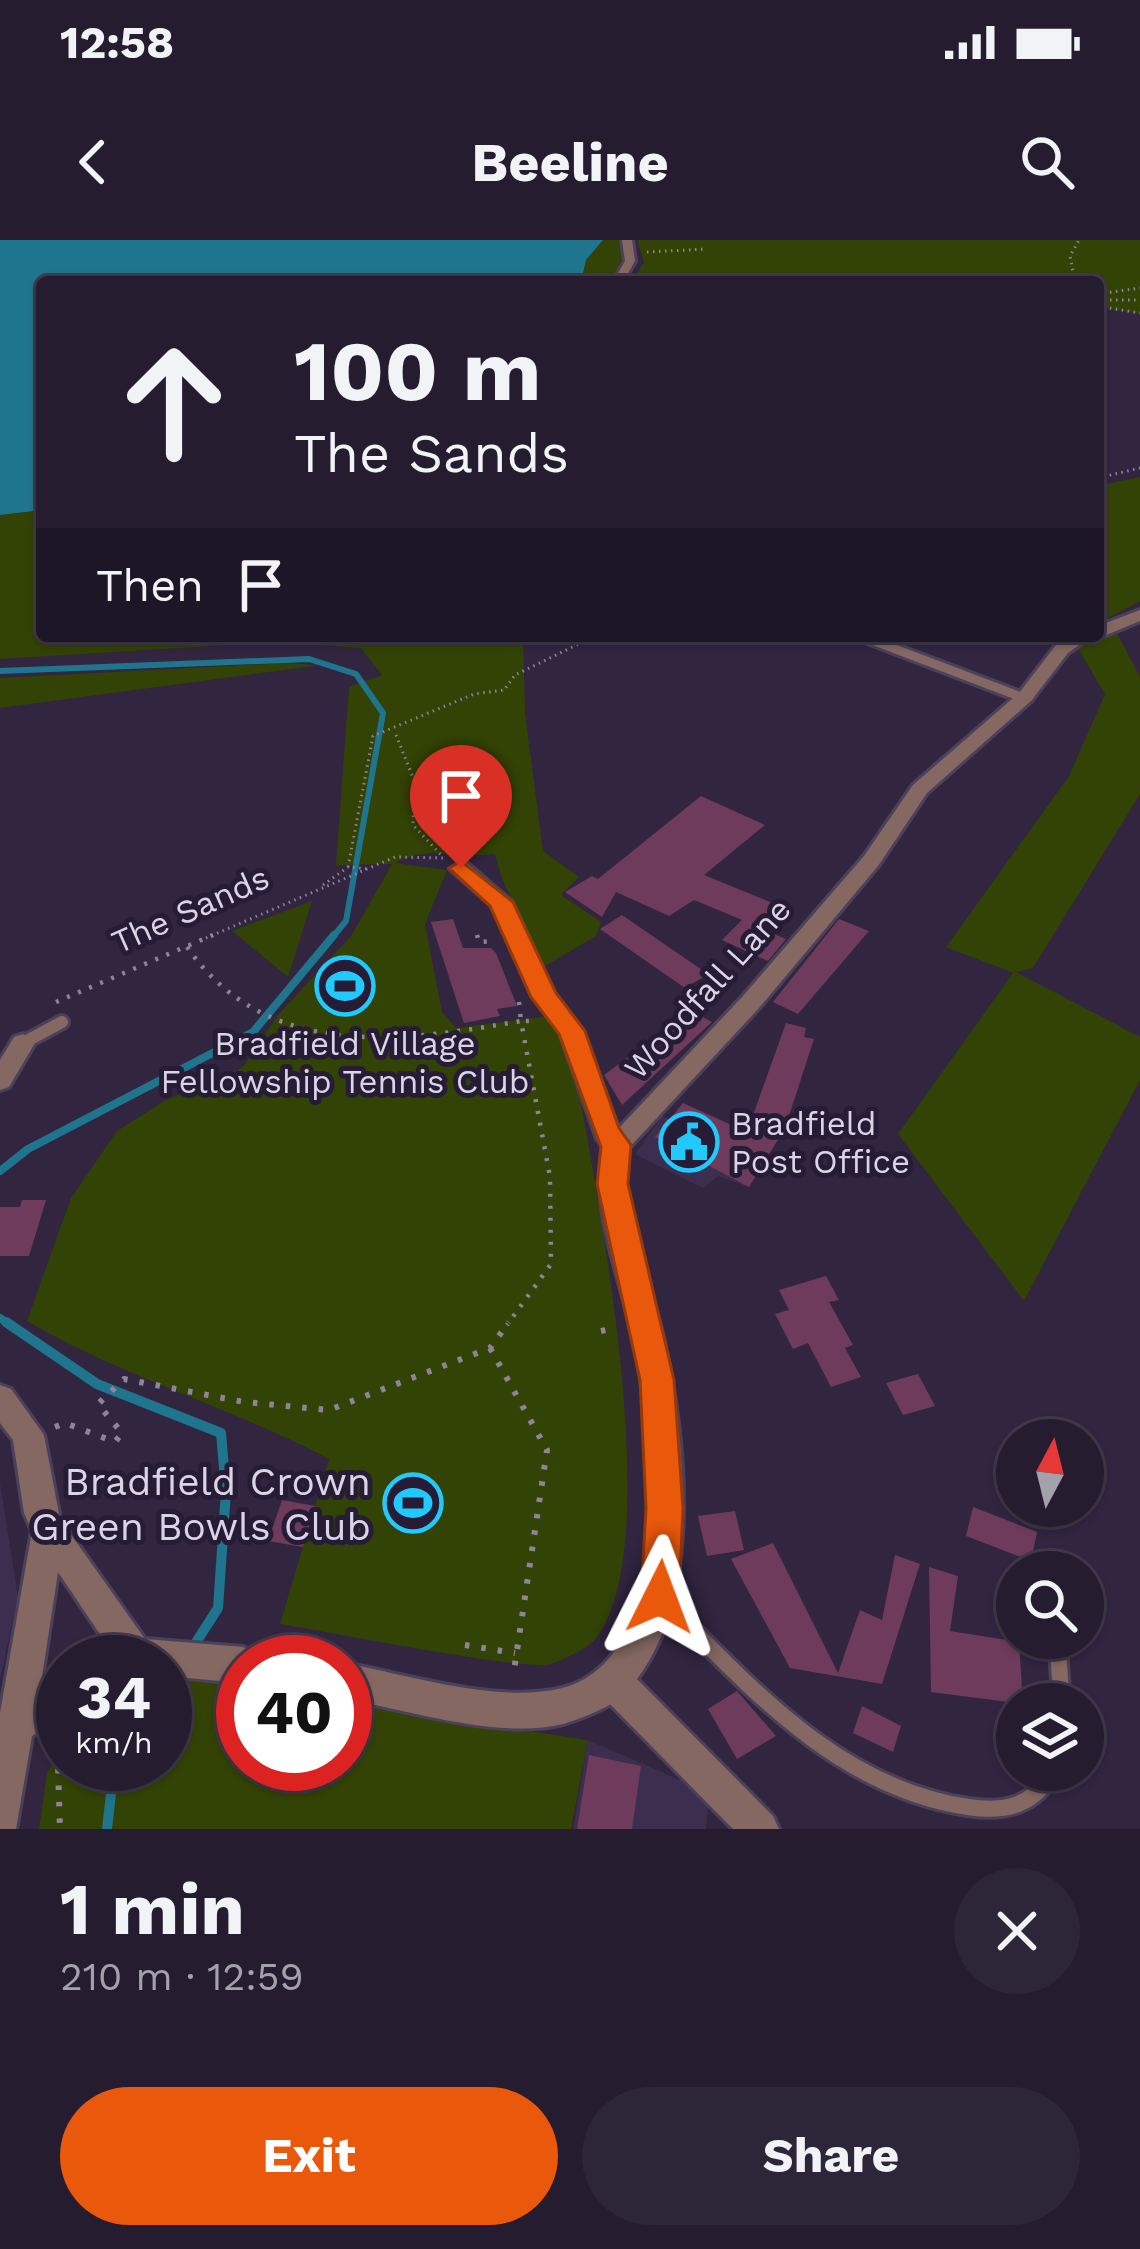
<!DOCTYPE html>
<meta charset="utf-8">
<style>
:root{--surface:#251c30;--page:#2d2538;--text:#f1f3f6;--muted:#a3a1ab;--line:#423a4c;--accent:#ea580c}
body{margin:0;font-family:"Work Sans",sans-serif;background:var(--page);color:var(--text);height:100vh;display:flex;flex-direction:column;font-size:45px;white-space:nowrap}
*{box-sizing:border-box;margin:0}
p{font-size:39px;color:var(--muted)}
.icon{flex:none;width:66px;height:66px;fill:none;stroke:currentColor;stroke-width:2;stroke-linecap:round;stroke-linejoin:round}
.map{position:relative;height:1589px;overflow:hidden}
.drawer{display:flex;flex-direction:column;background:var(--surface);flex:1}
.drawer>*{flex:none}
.guide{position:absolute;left:36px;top:36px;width:1068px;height:366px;border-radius:12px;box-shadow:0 3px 9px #0004,0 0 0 3px var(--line);background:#251c30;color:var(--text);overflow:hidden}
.needle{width:78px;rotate:7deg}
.buttons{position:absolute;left:996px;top:1179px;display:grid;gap:24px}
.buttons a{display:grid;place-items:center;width:108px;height:108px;border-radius:50%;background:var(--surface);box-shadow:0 3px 9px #0004,0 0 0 3px var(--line);font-size:60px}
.speed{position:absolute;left:36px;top:1395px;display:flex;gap:24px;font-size:60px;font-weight:700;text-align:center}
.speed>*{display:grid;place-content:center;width:156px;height:156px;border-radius:50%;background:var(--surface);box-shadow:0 3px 9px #0004,0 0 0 3px var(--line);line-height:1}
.speed small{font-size:30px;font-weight:400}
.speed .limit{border:18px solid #d22;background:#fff;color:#111}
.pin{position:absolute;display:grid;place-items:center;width:102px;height:102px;color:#fff;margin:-123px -51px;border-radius:50% 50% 50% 0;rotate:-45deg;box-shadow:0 0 12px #0007}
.pin .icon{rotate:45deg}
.me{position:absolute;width:132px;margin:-66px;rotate:3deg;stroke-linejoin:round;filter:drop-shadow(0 0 9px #0008)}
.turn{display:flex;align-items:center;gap:42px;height:252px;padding:0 60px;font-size:54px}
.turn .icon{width:156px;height:156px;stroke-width:2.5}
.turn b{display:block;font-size:84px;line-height:102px}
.then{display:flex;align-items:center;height:114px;padding:0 60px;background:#0003;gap:24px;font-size:45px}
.round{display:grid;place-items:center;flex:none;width:126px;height:126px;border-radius:63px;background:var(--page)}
.head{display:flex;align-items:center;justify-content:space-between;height:204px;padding:0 60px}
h1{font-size:72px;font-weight:700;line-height:90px}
.button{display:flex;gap:24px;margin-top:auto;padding:24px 60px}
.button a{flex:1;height:138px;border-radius:72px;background:var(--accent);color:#fff;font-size:48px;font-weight:700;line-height:138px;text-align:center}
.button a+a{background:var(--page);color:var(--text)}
.status{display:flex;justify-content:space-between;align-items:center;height:84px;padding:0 60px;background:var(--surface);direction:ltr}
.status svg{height:33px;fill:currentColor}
header{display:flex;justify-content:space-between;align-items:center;height:156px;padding:0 60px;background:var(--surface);font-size:54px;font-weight:700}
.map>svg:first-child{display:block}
.built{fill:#3c2e4f}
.green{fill:#334205}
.water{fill:#20758e}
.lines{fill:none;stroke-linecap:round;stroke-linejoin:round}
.stream-far2{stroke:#20758e;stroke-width:6}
.stream-far1{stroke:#20758e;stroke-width:8}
.stream{stroke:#20758e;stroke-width:10}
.building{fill:#6f3b5d}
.service-far1-casing{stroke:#4c415b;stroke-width:18}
.service-casing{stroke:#4c415b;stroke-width:22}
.minor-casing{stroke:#4c415b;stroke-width:6}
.tertiary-casing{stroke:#4c415b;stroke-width:6}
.path-far2{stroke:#8d849a;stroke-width:3;stroke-dasharray:1.5 4.5;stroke-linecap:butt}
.path-far1{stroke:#8d849a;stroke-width:4.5;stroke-dasharray:3 9;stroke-linecap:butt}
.path{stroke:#8d849a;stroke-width:6;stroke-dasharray:4.5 12;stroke-linecap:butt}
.service-far1{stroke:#856861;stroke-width:12}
.service{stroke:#856861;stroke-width:16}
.minor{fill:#856861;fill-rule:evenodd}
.tertiary{fill:#856861;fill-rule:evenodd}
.route{fill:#ea580c;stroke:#983908;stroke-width:3}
.labels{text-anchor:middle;stroke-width:10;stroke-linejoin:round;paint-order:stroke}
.street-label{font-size:33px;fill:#dbd4e6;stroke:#271c36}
.poi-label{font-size:33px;fill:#dbd4e6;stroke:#271c36}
.near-poi-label{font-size:39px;fill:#dbd4e6;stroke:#271c36;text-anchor:end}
</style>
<div class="status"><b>12:58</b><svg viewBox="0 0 49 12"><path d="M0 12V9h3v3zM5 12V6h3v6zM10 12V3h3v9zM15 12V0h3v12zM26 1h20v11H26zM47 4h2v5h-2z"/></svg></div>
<header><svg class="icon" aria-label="back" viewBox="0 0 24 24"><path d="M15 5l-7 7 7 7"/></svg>Beeline<svg class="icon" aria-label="search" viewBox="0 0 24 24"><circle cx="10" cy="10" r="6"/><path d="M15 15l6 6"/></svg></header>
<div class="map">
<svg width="1140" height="1589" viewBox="0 0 1140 1589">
<rect width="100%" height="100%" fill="#312540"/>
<path class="built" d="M662,876L723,906L748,901L771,911L749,947L718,936L703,948L635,914Z
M0,1243L18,1357L0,1440Z
M588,1500L710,1553L706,1589H573Z"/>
<path class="green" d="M603,0H620L623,14L613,42H581L586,20Z
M637,0H1140V74L1098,67V42H632L644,22Z
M1140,237V361L1105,380L1106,311L1098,309V246Z
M42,270V396H523L525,473L543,611L579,637L561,655L601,682L596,696L545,726L502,639L495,614C460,618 425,605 395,623L447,630L425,684L442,772L456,788L550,776L569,795C590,922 671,1294 597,1397C589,1408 563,1420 550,1424C527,1432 320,1390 280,1384L329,1219C231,1167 122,1137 27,1081L71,958L117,891L164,861L242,828L278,775L351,696L392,624L336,625L349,447L382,435L361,408L277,402L0,419V275Z
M1117,393L1140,437V554L1033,728L1016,732L1140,797V840L1024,1061L898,894L1013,733L946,707L1069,536L1105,454L1077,407Z
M286,423L321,425L0,468V438Z
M312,661L288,737L232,691Z
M169,1433L243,1447V1524H345V1463L588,1500L571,1589H39L47,1534L63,1501V1524H165V1434Z"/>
<path class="water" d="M0,0H603L586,20L581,42H42V270L0,275Z"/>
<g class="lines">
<path class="stream-far2" d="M0,431L309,419L356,434L383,473L346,681L332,698"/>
<path class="stream-far1" d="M0,931L28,909L253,792L334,695
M0,1078L10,1085"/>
<path class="stream" d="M6,1082L97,1144L221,1193L226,1251L218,1368L193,1407
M165,1453L179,1430
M107,1589L113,1536L121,1524"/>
</g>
<path class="building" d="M701,556L765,585L704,635L787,669L767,691L786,699L768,721L722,700L742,680L694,660L669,676L616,652L602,677L565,652L592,636L598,639Z
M622,675L708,734L685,748L600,689Z
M453,679L463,708H491L496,713L517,766L497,769L500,776L464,783L431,682Z
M839,679L869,691L798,774L773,762Z
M692,771L712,782L622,865L604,835L650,801L655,803Z
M786,783L806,788L804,797L814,799L785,888L749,947L655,897L683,863L747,892Z
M22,960H46L29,1016H0V967H20Z
M826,1036L839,1060L829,1062L853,1105L845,1108L861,1137L831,1147L808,1103L793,1109L775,1074L789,1070L779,1050Z
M918,1134L935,1166L903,1175L886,1143Z
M282,1260L315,1266L303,1307L268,1301Z
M973,1267L1037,1292L1031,1321L966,1296Z
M735,1271L744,1310L707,1316L698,1276Z
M773,1303L838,1433L860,1370L882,1380L895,1315L920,1324L882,1444L790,1428L731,1319Z
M929,1327L958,1336L950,1391L1019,1402L1023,1464L931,1452Z
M737,1451L776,1496L737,1519L708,1469Z
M862,1466L901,1486L893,1512L853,1493Z
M589,1515L641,1526L632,1589H577Z"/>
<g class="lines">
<g class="service-far1-casing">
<path id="service-far1" d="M23,803L62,782"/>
</g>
<g class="service-casing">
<path id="service" d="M661,1358C750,1447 838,1548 968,1567C1006,1573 1035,1565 1054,1530
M1057,1398L1062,1464"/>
</g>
<g class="minor-casing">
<path id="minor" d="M622,0H632L635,21L623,42H613L625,21Z
M849,396H873L1034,457L1031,461H1019Z
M461,622L468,624L512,662L554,753L583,791L618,888L629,905L625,912H607L597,899L560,793L532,756L492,666L450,629Z
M23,794L35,803L9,847L0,850V820L14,797Z
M613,1423L626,1428L773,1576L779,1589H733L600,1454L595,1441L600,1428Z"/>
</g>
<g class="tertiary-casing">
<path id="tertiary" d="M1140,370V381L1104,396H1094H1098V386Z
M1072,396H1092L1068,413L1031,461L927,553L878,626L759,768L628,909C618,973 648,1035 663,1097C686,1200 706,1376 621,1457C608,1468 580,1479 563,1484C500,1500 408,1470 345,1459V1423C408,1435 499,1464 562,1448C681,1418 652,1181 632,1092C618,1030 591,970 603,905L743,756L864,616L913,545L1019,453L1056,405Z
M0,1145L11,1149L44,1195L60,1279L145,1399L243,1407L255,1413L259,1422H243V1443L165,1436V1422H106L110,1409L58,1332L40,1450L63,1438V1477L32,1496L16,1589H0V1473L32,1291L24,1273L13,1200L0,1183Z"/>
</g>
<path class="path-far2" d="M647,12L707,9
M1075,42L1070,16L1079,0
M1098,54L1140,48
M1098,60H1140
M1098,66L1140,73
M1098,238L1140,228
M396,495L414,540L413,585L443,617
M348,627L373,496L474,454L504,450L515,435L595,396
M323,645L348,627L370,629
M206,698L395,617L446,618"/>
<path class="path-far1" d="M477,695L479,702L493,701
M187,707C267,822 402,802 521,781L550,937L551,1024L507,1085
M56,762L213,695
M519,762L521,781H533"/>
<path class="path" d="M601,1091L616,1088
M490,1108L547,1210L513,1437
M55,1187L65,1183L115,1202L122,1193L98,1164L124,1139L244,1162L329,1170L490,1108L509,1082
M465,1405L515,1413
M57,1496L60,1589"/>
<use href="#service-far1" class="service-far1"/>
<use href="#service" class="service"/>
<use href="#minor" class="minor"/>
<use href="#tertiary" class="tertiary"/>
</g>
<path class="route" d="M461,621L513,662L556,753L585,791L619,888L631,905L628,944L674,1140L683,1268L679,1357L674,1371L660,1376L646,1371L641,1357L646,1268L640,1140L597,944L601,907L559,794L531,757L490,666L449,628Z"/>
<defs>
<g id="stadium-ring" transform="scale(3)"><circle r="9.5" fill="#271c36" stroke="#21c9fd" stroke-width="1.5"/><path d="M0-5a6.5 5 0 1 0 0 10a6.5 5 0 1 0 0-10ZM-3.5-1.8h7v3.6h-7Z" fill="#21c9fd"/></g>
<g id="civic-ring" transform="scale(3)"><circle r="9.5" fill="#271c36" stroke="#21c9fd" stroke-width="1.5"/><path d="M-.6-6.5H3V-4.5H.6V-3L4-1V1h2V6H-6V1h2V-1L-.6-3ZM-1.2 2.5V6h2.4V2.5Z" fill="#21c9fd"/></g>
</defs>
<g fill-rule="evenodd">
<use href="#stadium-ring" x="345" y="746"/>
<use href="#civic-ring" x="689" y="902"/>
<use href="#stadium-ring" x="413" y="1263"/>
</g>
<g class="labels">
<g class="street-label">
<text transform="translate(190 669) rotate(-24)" y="12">The Sands</text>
<text transform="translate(707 748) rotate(-48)" y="12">Woodfall Lane</text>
</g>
<g class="poi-label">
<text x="345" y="815">Bradfield Village<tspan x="345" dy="38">Fellowship Tennis Club</tspan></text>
<text x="731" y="895" text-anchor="start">Bradfield<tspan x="731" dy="38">Post Office</tspan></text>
</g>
<g class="near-poi-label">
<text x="371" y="1255">Bradfield Crown<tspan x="371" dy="45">Green Bowls Club</tspan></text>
</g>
</g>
</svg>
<div class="buttons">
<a><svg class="needle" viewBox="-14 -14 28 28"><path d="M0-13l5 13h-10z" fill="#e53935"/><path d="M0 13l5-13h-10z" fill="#a3a1ab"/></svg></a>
<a><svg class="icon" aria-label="search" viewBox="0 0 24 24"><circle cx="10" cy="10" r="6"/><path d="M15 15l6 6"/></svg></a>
<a><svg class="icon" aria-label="layers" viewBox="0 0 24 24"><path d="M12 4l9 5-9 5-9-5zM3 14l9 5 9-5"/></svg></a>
</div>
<div class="speed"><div>34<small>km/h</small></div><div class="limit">40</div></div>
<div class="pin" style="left:461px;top:628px;background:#d93025"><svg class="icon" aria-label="arrive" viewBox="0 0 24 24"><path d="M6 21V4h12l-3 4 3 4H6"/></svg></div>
<svg class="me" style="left:660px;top:1357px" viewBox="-20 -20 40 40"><path d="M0-17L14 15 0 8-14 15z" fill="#ea580c" stroke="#fff" stroke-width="4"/></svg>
<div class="guide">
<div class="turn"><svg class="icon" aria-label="ahead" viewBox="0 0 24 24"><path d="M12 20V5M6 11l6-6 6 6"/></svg><div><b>100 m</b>The Sands</div></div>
<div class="then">Then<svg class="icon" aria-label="arrive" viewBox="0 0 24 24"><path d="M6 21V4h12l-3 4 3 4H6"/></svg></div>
</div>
</div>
<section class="drawer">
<div class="head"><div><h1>1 min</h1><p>210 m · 12:59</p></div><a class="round"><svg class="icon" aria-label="close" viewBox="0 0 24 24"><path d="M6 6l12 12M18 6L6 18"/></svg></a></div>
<div class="button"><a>Exit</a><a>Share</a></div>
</section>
